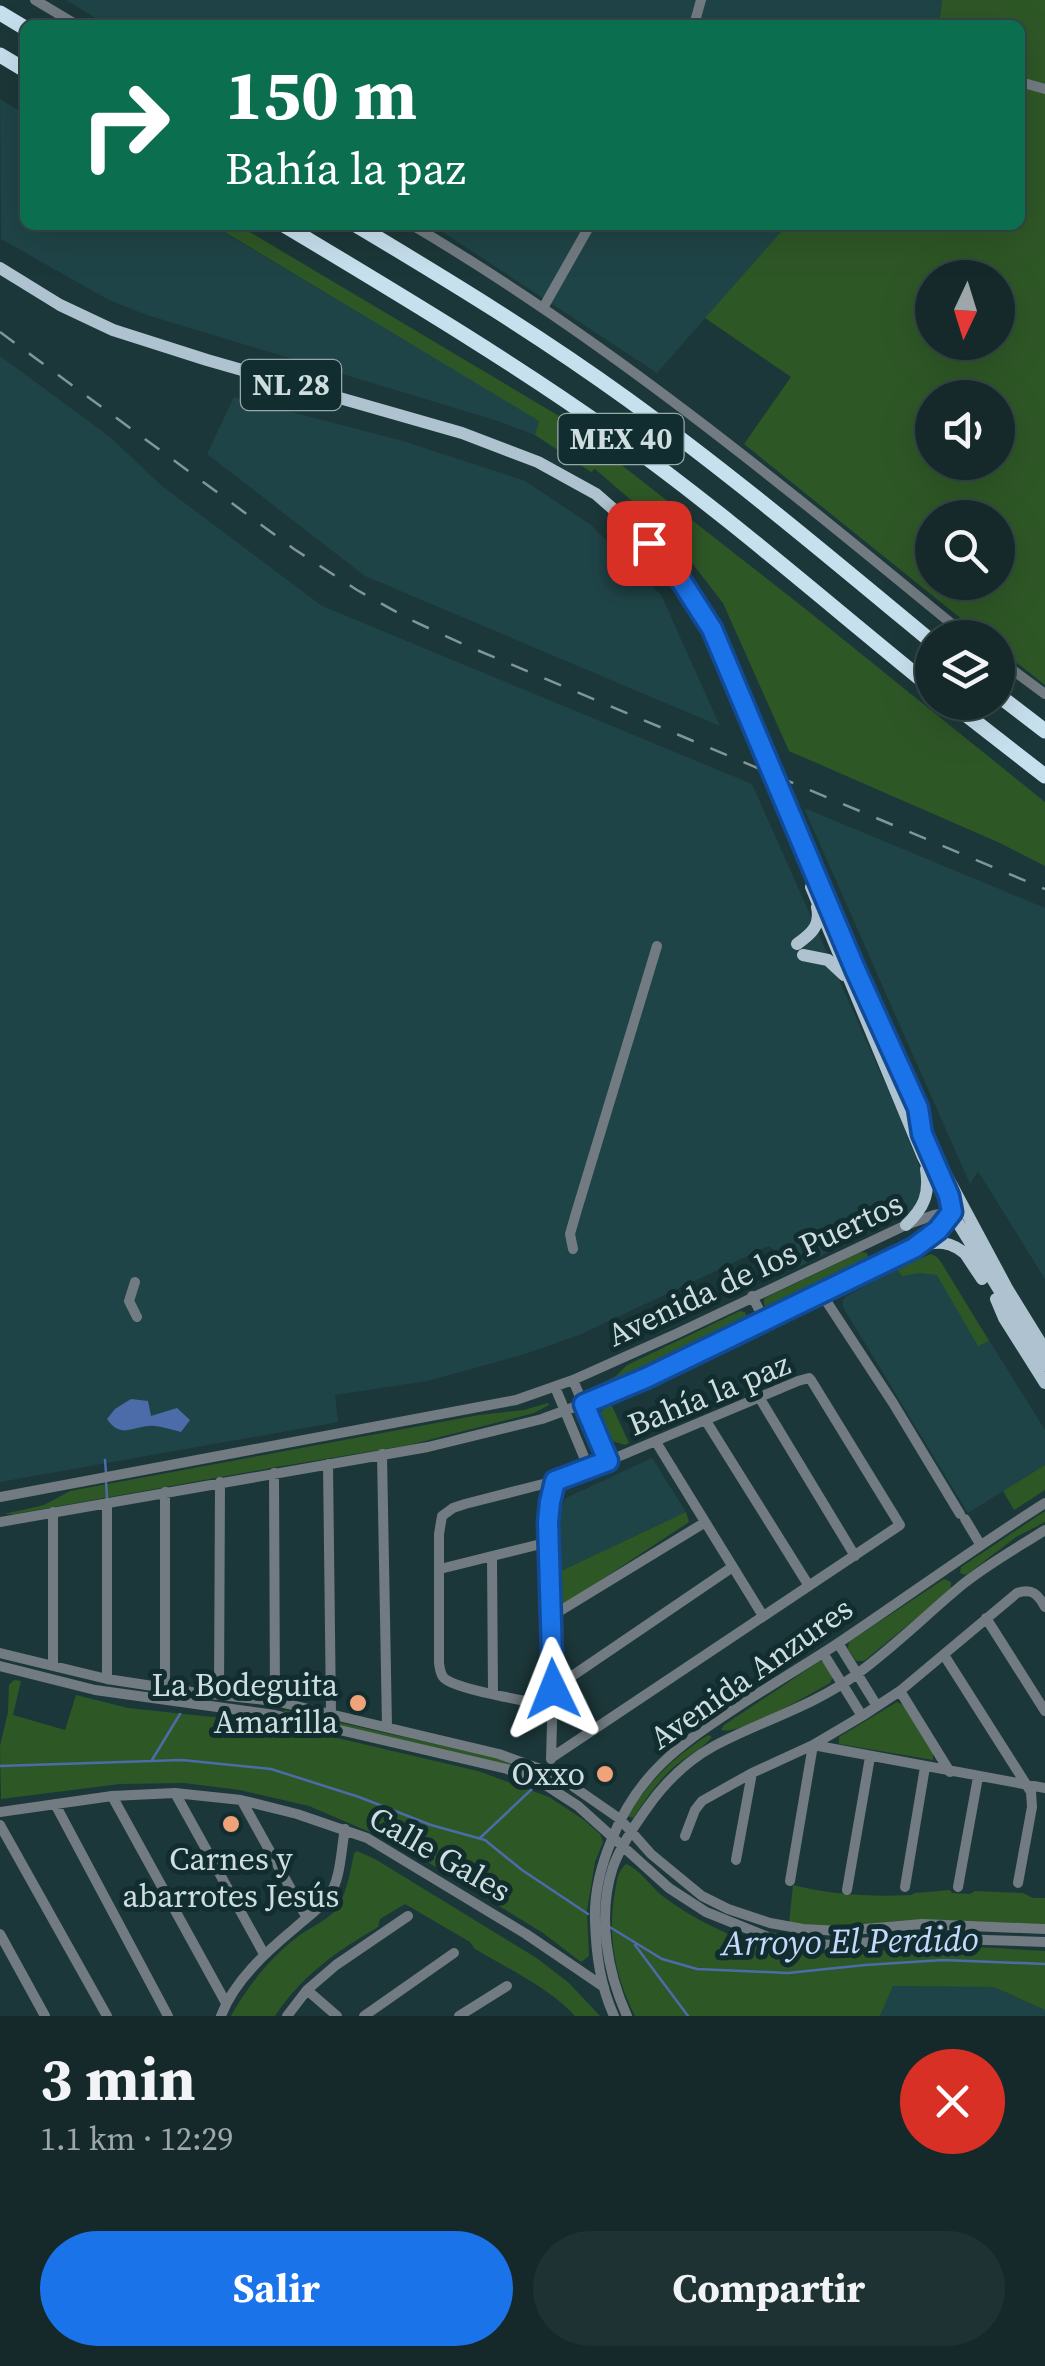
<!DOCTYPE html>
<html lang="es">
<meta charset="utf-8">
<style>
:root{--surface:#15292b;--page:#1e3133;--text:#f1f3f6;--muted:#9da6a9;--line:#344547;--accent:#1a73e8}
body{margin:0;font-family:"Source Serif 4",serif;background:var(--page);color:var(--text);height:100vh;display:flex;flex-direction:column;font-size:38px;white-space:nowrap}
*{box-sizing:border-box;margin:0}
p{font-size:32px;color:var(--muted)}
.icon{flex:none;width:55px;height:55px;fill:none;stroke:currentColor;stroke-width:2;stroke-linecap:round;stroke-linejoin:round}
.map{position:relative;height:2016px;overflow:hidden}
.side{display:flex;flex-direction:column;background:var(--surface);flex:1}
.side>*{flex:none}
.hud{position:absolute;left:20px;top:20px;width:1005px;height:210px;border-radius:15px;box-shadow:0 10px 40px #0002,0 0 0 2px var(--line);background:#0b6e4f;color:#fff;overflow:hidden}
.needle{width:65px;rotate:184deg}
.buttons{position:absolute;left:915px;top:260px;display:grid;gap:20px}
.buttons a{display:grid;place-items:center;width:100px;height:100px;border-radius:50%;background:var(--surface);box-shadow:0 10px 40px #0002,0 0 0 2px var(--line);font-size:50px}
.pin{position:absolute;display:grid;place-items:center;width:85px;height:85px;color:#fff;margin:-42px;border-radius:20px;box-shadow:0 5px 15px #0006}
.me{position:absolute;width:110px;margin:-55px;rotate:358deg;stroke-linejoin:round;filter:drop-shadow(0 0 8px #0008)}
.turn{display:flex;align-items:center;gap:35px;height:210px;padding:0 40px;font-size:45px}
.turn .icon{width:130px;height:130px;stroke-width:2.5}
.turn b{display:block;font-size:70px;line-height:85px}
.round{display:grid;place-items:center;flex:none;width:105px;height:105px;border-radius:52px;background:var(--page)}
.headline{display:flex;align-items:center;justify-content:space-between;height:170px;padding:0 40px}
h1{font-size:60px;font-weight:700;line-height:75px}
.button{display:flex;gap:20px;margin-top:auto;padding:20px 40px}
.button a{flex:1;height:115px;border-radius:60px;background:var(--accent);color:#fff;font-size:40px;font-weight:700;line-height:115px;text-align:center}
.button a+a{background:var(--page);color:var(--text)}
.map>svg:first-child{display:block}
.built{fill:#1f4447}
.green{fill:#2e5726;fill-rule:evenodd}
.water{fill:#4c6ca9}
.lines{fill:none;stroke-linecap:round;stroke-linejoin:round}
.stream{stroke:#4c6ca9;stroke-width:2.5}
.minor{stroke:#717b81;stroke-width:10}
.major{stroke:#aec3cf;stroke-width:12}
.highway{stroke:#c7e0ee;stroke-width:15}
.rail{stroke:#819697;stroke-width:2.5;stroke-dasharray:18 18;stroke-linecap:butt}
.route-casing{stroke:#114b97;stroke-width:25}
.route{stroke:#1a73e8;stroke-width:18}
.poi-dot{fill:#f0a279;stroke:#122d2f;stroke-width:4}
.labels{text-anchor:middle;stroke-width:10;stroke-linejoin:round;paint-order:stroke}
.shield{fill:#122d2f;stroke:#96a9aa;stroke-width:2.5}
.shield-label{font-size:30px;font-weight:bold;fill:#cededf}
.street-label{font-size:32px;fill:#cededf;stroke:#122d2f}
.poi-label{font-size:32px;fill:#cededf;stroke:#122d2f;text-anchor:end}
.water-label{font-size:35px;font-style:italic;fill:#c6d9fc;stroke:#122d2f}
</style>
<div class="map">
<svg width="1045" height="2016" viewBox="0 0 1045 2016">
<rect width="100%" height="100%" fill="#1c3739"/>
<path class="built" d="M66,0H942L939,25H107Z
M0,99L25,114V225H212L540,421L535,435L498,421L147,315L109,300L1,239Z
M432,225H787L657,373Z
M0,356L110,437L162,486L322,606L752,784L897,1110L922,1173L924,1184L914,1210L796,1268L769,1246L579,1335L525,1354L427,1381L335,1395L338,1422L0,1482Z
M234,397L403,441L525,481L591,525L661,595L720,726L365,576L207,454Z
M804,808L1045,908V1279L978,1171L970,1184Z
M928,1255L937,1257L1045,1430V1465L968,1513L843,1307V1300L847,1296L877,1279Z
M652,1458L686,1512L561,1571L560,1509L566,1498Z
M893,1986L994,1987L1045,2010V2016H880Z"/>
<path class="green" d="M942,0H1045V685L998,648V638L984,637L744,444L791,377L705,318L787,225H1020V25H939ZM932,278H998V342H932ZM932,398H998V462H932ZM932,518H998V582H932Z
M213,225H238L559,416L808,611L1045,802V866L1000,843L789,751L723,603L668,532L595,469L591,472L535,435L539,421Z
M861,1252L867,1253L869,1260L856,1269L772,1309H768L764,1305V1299L767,1297Z
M931,1254L937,1257L941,1262L989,1341L978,1346L937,1275L920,1273L902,1276L897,1269Z
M740,1311L745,1312L747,1319L736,1327L593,1392L586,1391L616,1376L627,1365Z
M548,1403L549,1405L534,1413L409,1445L277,1467L15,1514H4L44,1505L70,1491L479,1415L524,1410Z
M611,1404L629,1443L625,1445L609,1440L602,1428L599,1414L605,1407Z
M1045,1465V1490L1014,1510L1003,1491Z
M1045,1511V1522L1016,1537L969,1573L965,1575L960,1573L961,1567Z
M686,1512L689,1522L566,1603L562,1604L561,1571Z
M944,1579L951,1582V1588L948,1592L864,1661H856L848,1649L849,1642Z
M820,1661L823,1662L833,1677L830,1683C808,1695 742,1735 721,1730L724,1725Z
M14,1680L21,1681L13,1715L65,1730L76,1695L128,1708L231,1719L316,1733L478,1771L549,1797L584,1820L600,1834L603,1842L595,1862L587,1911L589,1956L581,1962L543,1933L400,1845L309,1806L240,1790L184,1783L120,1784L1,1799L0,1746L8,1712L9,1685Z
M897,1702L904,1706L933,1753V1760L839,1744V1737Z
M284,1710L501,1759L528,1771L284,1712Z
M708,1735L712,1737C703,1748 691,1754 680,1762C660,1777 647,1798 633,1818L627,1816C651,1779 672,1759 708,1735Z
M357,1851L375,1859L538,1959L569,1983L600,2016H575C551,1989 507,1968 475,1949L470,1942L405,1904L380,1919L378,1927C336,1952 303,1974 275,2016H231C247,1987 270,1958 296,1938C309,1927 331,1920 339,1905C347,1891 351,1869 354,1853Z
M626,1864C639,1869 649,1884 660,1894C684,1913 711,1927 740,1939C804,1964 871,1949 938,1947C973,1946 1009,1949 1045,1951V2010L994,1987L893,1986L880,2016H635C615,1977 607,1935 615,1892C617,1881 617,1872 626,1864Z
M793,1885C832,1895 872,1897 911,1895L915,1893L950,1890L952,1893L970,1894L975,1891L1023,1893L1033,1898H1045V1924L930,1920L897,1921L841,1927L789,1924Z"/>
<path class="water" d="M131,1399L148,1401L151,1416L177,1408L190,1420L181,1432C173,1430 164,1427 155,1426C135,1424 122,1441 107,1419L115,1409Z"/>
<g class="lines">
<path class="stream" d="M105,1460L106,1473
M106,1481L107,1498
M152,1760L180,1714
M0,1766L182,1760L271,1769L359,1797L431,1825L485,1840L522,1870L588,1914
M480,1838L533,1788
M608,1926L662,1959L697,1969L788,1973L865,1965L943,1960L1045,1964
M635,1945L688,2016"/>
<path class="minor" d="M35,0L77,25
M694,25L701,0
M1020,82L1045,89
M412,225C612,343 790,491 969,638
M543,308L590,225
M998,659L1045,694
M573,1249L570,1234L576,1213L657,946
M135,1282L129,1301L137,1317
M821,1293L893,1403L960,1514
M752,1296L765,1321
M573,1380L607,1461
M555,1387L589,1469
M759,1397L855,1556
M706,1421L809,1586
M656,1442L763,1616
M382,1454L387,1726
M328,1464L331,1714
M274,1473L275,1704
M0,1497L516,1400L573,1380L678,1333L906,1225L934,1215L952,1212
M107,1503V1679
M965,1519L980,1544
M0,1522L428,1447L542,1419L623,1389L914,1248L938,1230L952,1212
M492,1557L493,1694
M440,1569L549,1542
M550,1617L704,1523
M986,1618L1045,1711
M838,1643L877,1706
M0,1653L107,1679L192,1692L275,1701L499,1754L546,1771L571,1785L620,1819L651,1854L702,1896L728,1909L770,1923L803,1929L841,1931L922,1924L1045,1929
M823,1653L862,1716
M944,1655L1031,1792L1032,1807L1018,1883
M0,1666L95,1690L275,1715L507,1769L541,1782L578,1806L669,1888L706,1912L768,1937L800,1943L833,1945L923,1938L1045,1942
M53,1666V1512
M165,1688V1492
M553,1689L731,1568
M900,1691L950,1772
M219,1694L220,1482
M551,1758L900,1525L811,1380L809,1378L798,1381L589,1469L555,1481L465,1504L453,1508L442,1516L439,1534V1663C440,1669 440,1674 444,1678C456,1690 533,1702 552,1706
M551,1759L553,1689L548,1522L550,1502L555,1481
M175,1793L264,1954
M112,1796L226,2003
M242,1801L307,1918
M55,1804L168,2016
M0,1812L112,1796L175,1793L241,1800L297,1814L367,1838L526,1934L604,1987
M0,1825L107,2016
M685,1836L695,1810L702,1801L752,1773L813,1745L862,1716L900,1691L1017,1593C1032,1588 1038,1594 1045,1607
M736,1860L752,1773
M790,1881L813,1745L1045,1788
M905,1887L925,1767
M958,1887L978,1777
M847,1890L870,1757
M0,1934L45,2016
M307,1990L337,2016
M221,2016C234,1981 266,1952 295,1928C306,1918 320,1909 329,1896C341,1879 341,1849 345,1829
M287,2016L307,1990L336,1965L408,1916
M364,2016L454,1953
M459,2016L507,1986
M614,2016C600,1985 596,1954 595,1920C594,1891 601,1865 612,1839C637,1775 679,1745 734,1709C768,1687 803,1666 837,1644C907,1597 974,1548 1045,1503
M627,2016C607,1972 597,1915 613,1867C621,1845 634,1826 647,1808C665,1782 687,1761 714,1746C761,1721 814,1706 857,1674C894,1647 927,1614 962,1585C988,1564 1017,1548 1045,1530"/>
<path class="major" d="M0,268L60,305L113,330L207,360L462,433L538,462L596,494L628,522L680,579L712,629L848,954L941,1165L1008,1290L1045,1350
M811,887L923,1157L955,1218L1045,1365
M797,944C811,934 821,926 817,907
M803,955L828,960L844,975
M906,1225C924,1208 930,1194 926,1169
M914,1248C937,1240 951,1240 969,1257
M964,1252L982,1279
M996,1299L1004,1318L1045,1383"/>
<path class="highway" d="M0,13L25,28
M0,55L25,70
M284,225C397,293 510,360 618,437C727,515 828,604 932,688
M356,225C448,280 540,336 627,399C732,475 832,559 932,642
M998,695L1045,731
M950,702L1045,776"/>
<path class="rail" d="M0,332L294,549L357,590L411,620L465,645L1045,889"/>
</g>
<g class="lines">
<g class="route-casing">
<path id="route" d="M553,1689L548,1522L550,1502L555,1481L608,1461L584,1404L646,1378L914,1248L938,1230L952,1212L949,1196L922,1134L918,1108L855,969L712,629L680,579L649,543"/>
</g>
<use href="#route" class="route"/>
</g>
<g class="poi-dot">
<circle cx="358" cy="1703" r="10"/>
<circle cx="605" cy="1774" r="10"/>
<circle cx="231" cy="1824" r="10"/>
</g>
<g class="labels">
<g class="shield">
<rect x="241" y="360" width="100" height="50" rx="8"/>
<rect x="558.5" y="414" width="125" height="50" rx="8"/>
</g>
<g class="shield-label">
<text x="291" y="395">NL 28</text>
<text x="621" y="449">MEX 40</text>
</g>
<g class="street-label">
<text transform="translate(755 1269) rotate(-25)" y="11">Avenida de los Puertos</text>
<text transform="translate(709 1394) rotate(-22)" y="11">Bahía la paz</text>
<text transform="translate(751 1673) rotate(-35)" y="11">Avenida Anzures</text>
<text transform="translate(440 1854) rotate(30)" y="11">Calle Gales</text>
</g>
<g class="poi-label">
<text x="338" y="1696">La Bodeguita<tspan x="338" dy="37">Amarilla</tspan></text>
<text x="585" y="1785">Oxxo</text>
<text x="231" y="1870" text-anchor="middle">Carnes y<tspan x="231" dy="37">abarrotes Jesús</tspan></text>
</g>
<g class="water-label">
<text transform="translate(850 1941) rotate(-1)" y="12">Arroyo El Perdido</text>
</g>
</g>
</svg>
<div class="buttons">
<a><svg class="needle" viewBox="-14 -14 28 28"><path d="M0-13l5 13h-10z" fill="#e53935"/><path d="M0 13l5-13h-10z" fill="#9da6a9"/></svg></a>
<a><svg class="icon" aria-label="sound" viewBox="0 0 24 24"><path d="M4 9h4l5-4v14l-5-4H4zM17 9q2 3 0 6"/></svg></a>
<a><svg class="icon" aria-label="search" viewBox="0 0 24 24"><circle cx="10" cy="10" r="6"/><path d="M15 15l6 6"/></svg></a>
<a><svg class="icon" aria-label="layers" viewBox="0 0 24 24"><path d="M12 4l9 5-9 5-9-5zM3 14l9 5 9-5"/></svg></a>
</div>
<div class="pin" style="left:649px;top:543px;background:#d93025"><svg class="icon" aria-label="arrive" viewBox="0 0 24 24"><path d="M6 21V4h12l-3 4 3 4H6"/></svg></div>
<svg class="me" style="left:553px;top:1689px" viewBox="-20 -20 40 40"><path d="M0-17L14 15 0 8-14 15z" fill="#1a73e8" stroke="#fff" stroke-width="4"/></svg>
<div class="hud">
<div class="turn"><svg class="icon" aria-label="right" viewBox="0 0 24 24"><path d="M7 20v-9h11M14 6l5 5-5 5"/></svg><div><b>150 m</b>Bahía la paz</div></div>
</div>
</div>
<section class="side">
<div class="headline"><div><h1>3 min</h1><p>1.1 km · 12:29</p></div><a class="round" style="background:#d93025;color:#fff"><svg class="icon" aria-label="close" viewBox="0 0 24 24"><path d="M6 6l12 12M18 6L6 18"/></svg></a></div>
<div class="button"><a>Salir</a><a>Compartir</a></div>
</section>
